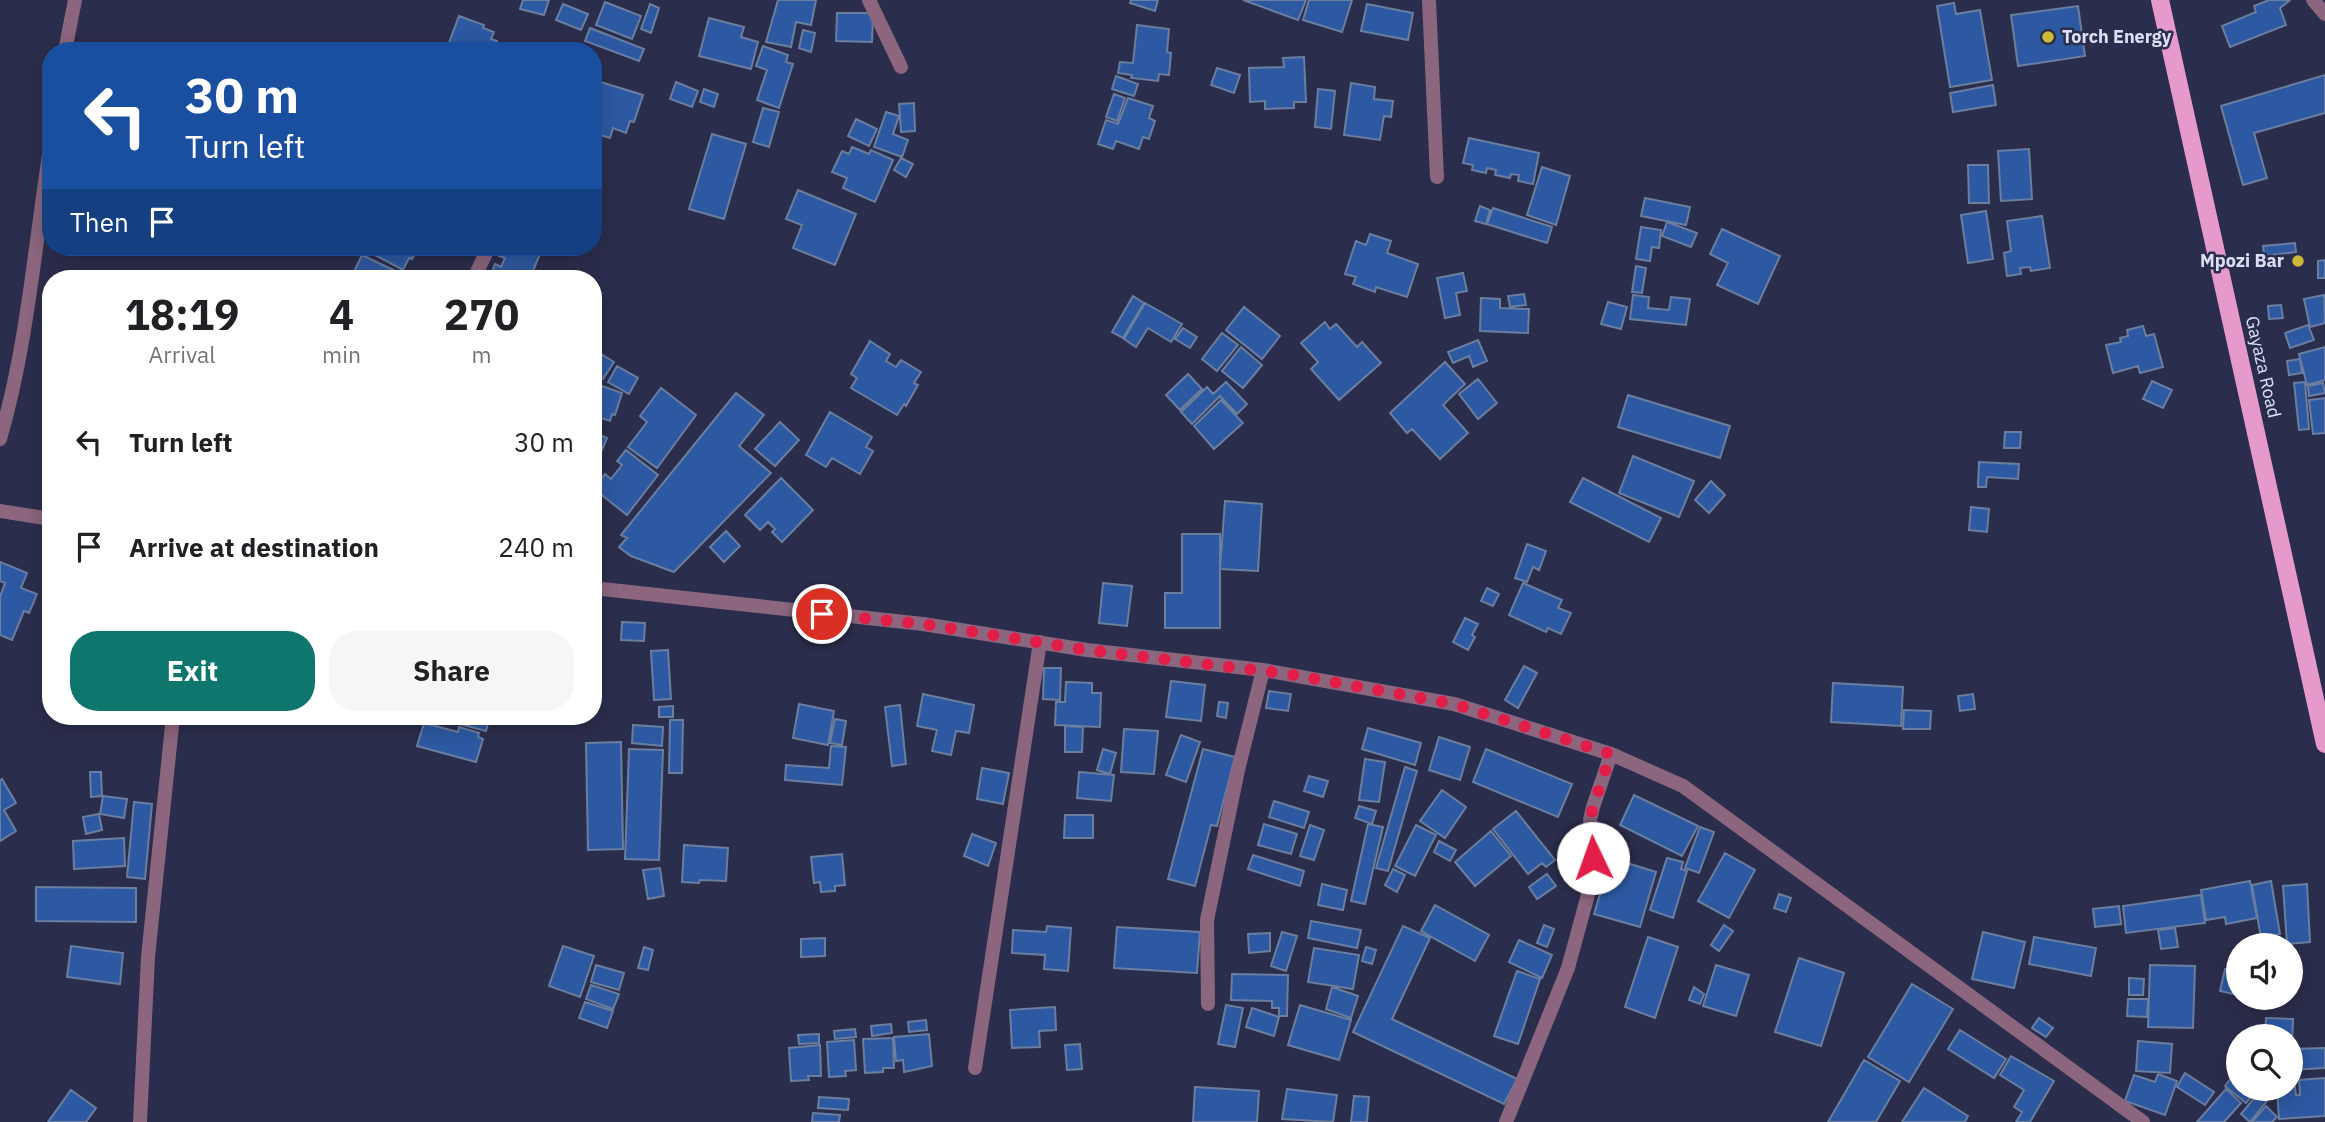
<!DOCTYPE html>
<style>
:root{--surface:#fff;--page:#f6f6f6;--text:#202124;--muted:#757577;--accent:#0f766e}
body{margin:0;font-family:"IBM Plex Sans",sans-serif;background:var(--page);color:var(--text);height:100vh;display:flex;flex-direction:column;font-size:26px;white-space:nowrap}
*{box-sizing:border-box;margin:0}
p{font-size:23px;color:var(--muted)}
.icon{flex:none;width:38px;height:38px;fill:none;stroke:currentColor;stroke-width:2;stroke-linecap:round;stroke-linejoin:round}
.map{position:relative;flex:1;overflow:hidden}
.sheet{position:absolute;left:42px;top:270px;width:560px;height:455px;display:flex;flex-direction:column;background:var(--surface);border-radius:28px;box-shadow:0 4px 18px #0003}
.sheet>*{flex:none}
.guide{position:absolute;left:42px;top:42px;width:560px;height:214px;border-radius:28px;box-shadow:0 4px 18px #0003;background:#1a4fa0;color:#fff;overflow:hidden}
.buttons{position:absolute;left:2226px;top:933px;display:grid;gap:14px}
.buttons a{display:grid;place-items:center;width:77px;height:77px;border-radius:50%;background:var(--surface);box-shadow:0 4px 18px #0003;font-size:35px}
.pin{position:absolute;display:grid;place-items:center;width:60px;height:60px;color:#fff;margin:-30px;border:4px solid #fff;border-radius:50%;box-shadow:0 2px 7px #0007}
.me{position:absolute;width:77px;margin:-38px;rotate:357deg;stroke-linejoin:round;filter:drop-shadow(0 0 5px #0008)}
.turn{display:flex;align-items:center;gap:24px;height:147px;padding:0 28px;font-size:32px}
.turn .icon{width:91px;height:91px;stroke-width:2.5}
.turn b{display:block;font-size:49px;line-height:60px}
.then{display:flex;align-items:center;height:66px;padding:0 28px;background:#0003;gap:14px;font-size:26px}
.eta{display:flex;justify-content:space-evenly;align-items:center;height:119px;text-align:center}
.eta b{font-size:42px;font-weight:800;line-height:49px}
.cta{display:flex;gap:14px;margin-top:auto;padding:14px 28px}
.cta a{flex:1;height:80px;border-radius:28px;background:var(--accent);color:#fff;font-size:28px;font-weight:800;line-height:80px;text-align:center}
.cta a+a{background:var(--page);color:var(--text)}
ul{padding:0;list-style:none}
li{display:flex;align-items:center;gap:21px;height:105px;padding:0 28px}
li div{flex:1}
li b{display:block;font-size:26px}
li em{font-style:normal}
.map>svg:first-child{display:block}
.building{fill:#2d59a2;stroke:#6a7ea0;stroke-width:2}
.lines{fill:none;stroke-linecap:round;stroke-linejoin:round}
.minor{stroke:#8b667e;stroke-width:14}
.primary{stroke:#e59acb;stroke-width:18}
.route{stroke:#e11d48;stroke-width:12;stroke-dasharray:0 21.6}
.poi-dot{fill:#cdb938;stroke:#2b2d4c;stroke-width:2.5}
.labels{text-anchor:middle;stroke-width:5;stroke-linejoin:round;paint-order:stroke}
.poi-label{font-size:18px;font-weight:bold;fill:#dde0f4;stroke:#2b2d4c;text-anchor:start}
.street-label{font-size:18px;fill:#dde0f4;stroke:#2b2d4c}
</style>
<div class="map">
<svg width="2325" height="1122" viewBox="0 0 2325 1122">
<rect width="100%" height="100%" fill="#2b2d4c"/>
<path class="building" d="M523,0H549L544,15L520,9Z
M778,0H816L811,25L796,22L791,47L766,42Z
M1131,0H1158L1155,11L1130,3Z
M1243,0H1306L1298,20Z
M1309,0H1352L1342,32L1303,20Z
M2269,0H2290L2280,8L2286,25L2230,47L2222,26L2256,12L2254,6Z
M605,2L641,16L632,39L596,25Z
M1954,3L1956,14L1980,10L1992,80L1950,87L1937,6Z
M563,4L588,14L581,30L556,20Z
M650,4L659,8L651,33L641,29Z
M1367,4L1413,13L1408,40L1361,31Z
M2078,6L2085,56L2018,66L2011,15Z
M837,13H873L872,42L836,41Z
M459,16L484,25L483,28L494,32L491,39L497,41L494,51H446Z
M709,18L744,27L741,37L758,42L751,69L699,56Z
M1137,25L1169,29L1167,52L1171,53L1169,75L1159,74L1158,81L1131,78L1132,75L1118,73L1120,62L1133,63Z
M590,28L644,49L639,61L585,41Z
M803,30L815,33L811,52L799,48Z
M763,46L788,55L786,62L793,64L779,108L757,100L767,70L756,66Z
M1304,57L1306,102H1294V108L1265,109V101L1250,102L1249,68L1284,67L1283,58Z
M1217,68L1240,75L1234,93L1211,85Z
M2325,75V113L2254,133L2267,178L2243,185L2221,106Z
M1116,76L1138,84L1134,96L1112,89Z
M594,80L643,95L634,122L630,121L626,133L613,128L610,138L593,133L601,106L593,104Z
M676,82L698,91L692,107L670,99Z
M1351,83L1375,87L1374,99L1393,101L1391,117L1384,116L1380,140L1344,135Z
M1993,85L1996,105L1953,112L1950,93Z
M704,89L718,94L714,107L700,102Z
M1318,89L1335,91L1331,129L1315,127Z
M1114,94L1125,98L1117,121L1106,117Z
M1128,98L1153,106L1149,118L1155,121L1149,139L1143,137L1139,149L1116,141L1113,149L1098,144L1106,120L1118,124Z
M914,103L915,131L901,132L899,104Z
M763,108L779,112L769,147L753,142Z
M886,112L899,116L893,134L908,140L902,157L874,147Z
M856,119L877,129L869,146L848,136Z
M712,134L746,144L724,219L689,209Z
M1469,138L1539,153L1533,184L1518,181L1519,175L1511,174L1510,178L1495,175L1496,170L1487,168L1486,173L1472,170L1473,165L1463,163Z
M852,147L869,154L871,150L893,160L875,202L843,188L847,178L832,172L842,151L849,154Z
M2029,149L2032,199L2001,201L1998,151Z
M901,158L913,164L906,177L894,170Z
M1968,165H1988L1989,203H1969Z
M1542,167L1570,176L1556,225L1527,215Z
M798,190L856,214L835,265L793,248L802,225L786,219Z
M1645,198L1690,207L1686,225L1641,216Z
M1480,206L1490,210L1486,224L1475,221Z
M1493,208L1552,227L1547,243L1487,224Z
M1986,211L1993,259L1968,263L1961,215Z
M2042,216L2050,268L2031,271L2030,267L2020,268L2021,274L2007,276L2004,253L2011,251L2007,221Z
M1667,222L1697,233L1691,247L1662,236Z
M1641,227L1661,230L1659,248L1652,247L1650,261L1636,259Z
M1722,229L1780,256L1758,304L1717,285L1728,263L1710,254Z
M1370,234L1391,241L1387,253L1418,264L1407,297L1376,287L1375,292L1353,284L1356,277L1345,274L1356,241L1366,245Z
M2295,243L2296,252L2264,256L2263,246Z
M377,247H419L412,259L409,258L403,270L373,254Z
M503,247H543L530,278H490L495,264L501,267L505,258L499,256Z
M362,255L410,278H351Z
M2325,260V278H2318V261Z
M1636,266L1646,268L1642,293L1632,292Z
M1463,273L1467,291L1456,293L1460,315L1445,318L1437,278Z
M1524,294L1526,305L1510,307L1508,296Z
M1633,295L1649,297L1648,308L1669,310L1671,297L1690,299L1686,325L1630,319Z
M2324,295L2325,323L2310,327L2304,299Z
M1133,296L1144,303L1123,338L1112,332Z
M1481,298L1500,299V308L1529,309L1528,333L1480,331Z
M1608,302L1627,307L1621,329L1601,324Z
M1145,303L1182,324L1171,342L1148,328L1136,347L1124,339Z
M2281,305L2283,318L2269,319L2268,306Z
M1244,307L1280,336L1262,359L1226,330Z
M1325,322L1330,329L1336,324L1357,347L1362,342L1381,363L1339,400L1311,369L1318,362L1301,343Z
M2308,325L2314,340L2290,348L2285,333Z
M2143,326L2146,336L2154,334L2163,367L2140,373L2138,366L2113,373L2106,345L2121,342L2120,338L2128,336L2127,330Z
M1183,328L1197,337L1190,348L1175,339Z
M1222,333L1238,345L1217,371L1202,359Z
M1478,340L1487,361L1473,367L1469,356L1453,363L1448,352Z
M870,341L890,354L886,361L896,367L901,360L921,372L914,383L918,385L906,406L904,404L897,415L851,388L857,378L851,374Z
M1241,347L1262,365L1243,388L1222,371Z
M2325,347V380L2307,385L2299,354Z
M593,349L614,362L603,379L599,376L597,380L593,377Z
M2300,359L2302,373L2289,375L2287,361Z
M1445,362L1465,384L1443,405L1468,433L1440,459L1412,429L1407,433L1390,413Z
M617,366L638,378L629,394L608,382Z
M1188,374L1202,389L1180,410L1166,395Z
M1478,379L1497,403L1478,419L1459,394Z
M2152,381L2172,390L2163,408L2143,399Z
M1226,382L1247,404L1237,414L1220,396L1192,424L1181,412L1207,387L1213,394Z
M2305,382L2309,429L2299,430L2294,383Z
M2323,383L2325,393L2309,396L2308,386Z
M602,386L622,393L615,415L612,414L610,421L593,415V388L601,390Z
M661,388L696,415L657,468L628,447L647,422L640,416Z
M736,393L764,415L739,446L771,473L674,572L631,556L619,547L627,538L621,535Z
M1628,395L1730,426L1720,458L1618,427Z
M2325,398V433L2313,434L2309,400Z
M1221,400L1243,423L1214,449L1194,426Z
M830,412L872,437L866,447L873,451L860,474L832,458L826,467L806,455Z
M780,422L799,440L775,466L755,449Z
M593,432L607,438L593,471Z
M2005,432H2021L2020,448H2004Z
M626,450L658,475L627,515L594,489L605,474L611,479L622,465L617,461Z
M1633,456L1694,481L1679,517L1619,493Z
M1979,462L2019,464L2018,479L1987,477L1986,487H1978Z
M781,478L813,510L782,542L772,532L775,529L768,522L760,530L745,515Z
M1583,478L1661,518L1649,542L1570,502Z
M1711,481L1725,495L1709,513L1695,500Z
M1225,501L1262,504L1258,571L1220,569Z
M1971,507L1989,509L1987,532L1969,530Z
M726,531L740,546L724,562L710,547Z
M1182,534H1220V628H1165V593H1182Z
M1527,544L1546,551L1539,570L1533,567L1527,582L1515,578Z
M0,562L27,573L21,588L37,594L29,613L24,611L12,640L0,635V597L5,583L0,581Z
M1103,583L1132,586L1127,626L1099,623Z
M1523,583L1562,600L1558,608L1571,613L1561,634L1548,628L1546,632L1509,615Z
M1487,588L1499,594L1493,606L1481,601Z
M1465,618L1478,624L1472,635L1475,637L1468,650L1453,642Z
M622,622L645,623L644,641L621,640Z
M668,650L671,699L654,700L651,651Z
M1524,666L1537,673L1518,708L1505,700Z
M1044,668H1061L1060,700L1043,699Z
M1171,681L1205,685L1201,721L1166,717Z
M1066,682L1092,683V693H1101L1100,727L1055,725L1056,702H1065Z
M1833,683L1903,687L1901,726L1831,722Z
M1269,691L1291,694L1288,711L1266,708Z
M923,694L974,705L969,733L956,731L951,755L932,751L937,730L917,726Z
M1973,694L1975,709L1960,711L1958,696Z
M1219,702L1228,703L1226,718L1217,716Z
M799,704L834,711L828,745L793,738Z
M900,705L906,764L892,766L885,707Z
M673,706V717H659V707Z
M1904,710L1931,711L1930,729H1903Z
M451,716H490L486,731L456,723L458,718Z
M835,719L846,721L842,745L830,743Z
M670,720H683L682,773H669Z
M424,723L458,732L459,727L479,733L478,737L483,739L476,762L417,746Z
M633,725L663,727L662,746L632,743Z
M1065,726L1083,727L1082,752H1065Z
M1368,728L1421,743L1415,765L1362,749Z
M1124,729L1158,731L1154,774L1121,772Z
M1181,735L1200,742L1186,782L1166,775Z
M1439,737L1470,747L1460,780L1429,770Z
M621,742L623,849L588,850L586,743Z
M831,746L846,747L842,785L785,780L786,765L829,768Z
M629,749L663,750L659,860L625,859Z
M1103,749L1116,753L1110,774L1097,770Z
M1203,749L1235,757L1217,826L1211,825L1195,886L1168,879Z
M1486,749L1572,784L1558,817L1473,782Z
M1365,759L1385,762L1379,802L1359,800Z
M1405,767L1417,771L1388,871L1376,868Z
M982,768L1009,773L1003,804L977,799Z
M90,772H101L102,796L91,797Z
M1079,772L1114,775L1111,801L1077,798Z
M1309,776L1328,781L1323,797L1304,791Z
M2,779L16,803L4,810L16,831L0,841V780Z
M1442,790L1466,807L1445,838L1420,821Z
M1634,795L1698,826L1682,856L1620,825Z
M103,796L127,799L124,818L100,814Z
M1274,801L1309,812L1304,828L1269,817Z
M134,802L152,804L145,879L127,877Z
M1359,806L1376,811L1372,824L1355,818Z
M1516,811L1555,860L1546,867L1542,863L1528,874L1493,829Z
M99,814L102,830L86,834L83,817Z
M1065,815H1093V838H1064Z
M1264,824L1297,834L1291,854L1258,845Z
M1368,824L1383,827L1365,904L1351,901Z
M1310,825L1324,830L1314,860L1300,856Z
M1416,825L1436,835L1415,876L1395,866Z
M1700,827L1714,832L1699,873L1685,868Z
M1491,831L1511,856L1475,886L1455,862Z
M972,834L996,843L988,866L964,856Z
M124,838L125,866L74,869L73,841Z
M1439,841L1456,850L1450,861L1434,852Z
M684,845L728,848L726,881L700,880L699,883L682,882Z
M1725,853L1755,870L1729,918L1698,901Z
M842,854L845,885L835,886V891L821,892L820,882L814,883L811,857Z
M1253,855L1304,871L1300,886L1248,869Z
M1611,858L1656,872L1640,927L1594,914Z
M1667,858L1683,862L1681,869L1687,871L1673,918L1650,910Z
M660,868L664,896L648,899L643,870Z
M1393,869L1405,875L1397,892L1385,885Z
M1547,874L1556,886L1537,899L1529,887Z
M2250,881L2257,918L2226,924L2225,917L2206,920L2201,890Z
M2271,881L2280,934L2261,938L2252,885Z
M1322,884L1347,890L1343,910L1318,905Z
M2307,884L2310,942L2287,944L2283,886Z
M36,887L136,888V922L36,921Z
M1779,894L1791,898L1786,912L1774,908Z
M2201,895L2205,923L2126,933L2123,906Z
M1435,905L1489,935L1475,961L1421,931Z
M2119,906L2121,924L2095,927L2093,909Z
M1311,921L1361,930L1357,948L1308,938Z
M1544,925L1554,929L1547,947L1537,943Z
M1724,925L1733,931L1719,951L1711,945Z
M1047,926L1071,928L1068,971L1044,969L1045,955L1012,953L1013,930L1046,932Z
M1403,926L1430,938L1392,1019L1517,1079L1504,1104L1353,1032Z
M1117,927L1200,932L1197,973L1114,968Z
M2175,928L2178,947L2161,949L2158,930Z
M1282,932L1297,936L1286,971L1271,966Z
M1983,932L2025,942L2014,988L1972,979Z
M1270,933V951L1249,953L1248,934Z
M1648,937L1678,947L1655,1018L1625,1007Z
M2034,937L2096,948L2091,976L2029,964Z
M825,938V956L801,957V939Z
M1519,940L1552,955L1542,978L1509,962Z
M71,946L123,953L120,984L67,977Z
M563,946L594,956L580,997L549,986Z
M644,947L653,950L648,970L638,968Z
M1366,947L1376,950L1372,964L1362,961Z
M1314,948L1359,955L1353,989L1308,982Z
M1799,958L1844,973L1821,1046L1775,1032Z
M596,965L624,973L619,990L591,982Z
M1716,965L1749,975L1736,1016L1703,1006Z
M2150,965L2195,966L2193,1028L2148,1027Z
M2225,969L2238,972V995L2220,991Z
M1517,971L1540,979L1518,1044L1494,1036Z
M1232,974L1288,975L1287,1016H1279V1008H1272V1001L1231,1000Z
M2129,978L2144,979L2143,995H2129Z
M1912,984L1953,1009L1909,1082L1868,1057Z
M591,985L619,994L613,1009L586,999Z
M1332,987L1358,996L1351,1018L1326,1009Z
M1694,987L1704,994L1700,1004L1689,1000Z
M2128,999H2148L2147,1017L2127,1016Z
M585,1002L613,1011L607,1028L579,1018Z
M1226,1005L1243,1008L1235,1047L1218,1044Z
M1300,1005L1351,1020L1339,1060L1288,1045Z
M1055,1007L1056,1030L1039,1031L1040,1047L1012,1048L1010,1010Z
M1252,1008L1279,1017L1274,1036L1246,1027Z
M2039,1018L2053,1028L2046,1037L2032,1028Z
M2266,1018L2293,1019L2292,1047L2291,1036H2265Z
M926,1020L927,1030L909,1032L908,1022Z
M891,1024L892,1033L872,1036L871,1026Z
M855,1029L856,1037L835,1039L834,1031Z
M1960,1030L2006,1059L1994,1078L1948,1049Z
M819,1034V1043L799,1044L798,1035Z
M929,1034L932,1066L904,1072L903,1060L896,1061L894,1037Z
M893,1038L894,1068H883V1072L865,1073L863,1039Z
M854,1040L856,1070L845,1071L846,1076L829,1077L827,1042Z
M2138,1041L2172,1044L2170,1073L2136,1071Z
M1080,1044L1082,1069L1067,1070L1065,1045Z
M820,1045L821,1076H808L809,1080L791,1081L789,1048Z
M2325,1048V1068L2291,1070V1049Z
M2011,1056L2054,1081L2030,1122H2016L2022,1112L2014,1107L2024,1090L2000,1075Z
M1864,1060L1900,1081L1876,1122H1828Z
M2236,1072L2238,1088L2257,1089L2246,1103L2225,1086Z
M2185,1073L2214,1092L2205,1105L2177,1087Z
M2158,1074L2177,1081L2165,1115L2125,1101L2134,1075L2155,1082Z
M2325,1078V1116L2279,1119L2277,1088H2291V1081L2294,1080L2296,1095H2300L2299,1080Z
M1195,1087L1259,1091L1257,1122H1193Z
M1924,1088L1968,1116L1965,1122H1902Z
M1287,1089L1337,1095L1333,1122L1282,1119Z
M2226,1089L2241,1103L2224,1122H2197Z
M71,1090L96,1108L86,1122H48Z
M2261,1090L2270,1097L2250,1122L2241,1114Z
M1354,1096L1369,1097L1367,1122H1351Z
M819,1097L849,1099L848,1110L818,1108Z
M2266,1106L2277,1117L2272,1122H2252Z
M813,1113L840,1115L839,1122H812Z"/>
<g class="lines">
<path class="minor" d="M869,0L901,67
M1429,0L1437,177
M2313,0L2325,14
M65,51L75,0
M474,278L489,247
M0,439C28,343 35,241 51,142
M0,511L51,519
M593,588L923,624L1087,650L1263,670L1454,704L1611,754L1683,786L2143,1122
M1208,1004L1207,920L1238,770L1263,670
M975,1068L1040,642
M140,1122L148,957L173,716
M1506,1122L1568,968L1592,880L1594,836L1590,820L1593,807L1611,754"/>
<path class="primary" d="M2160,0L2325,744"/>
</g>
<g class="lines">
<path class="route" d="M822,614L923,624L1087,650L1288,674L1454,704L1611,754L1593,807L1590,820L1594,836L1593,858"/>
</g>
<g class="poi-dot">
<circle cx="2048" cy="37" r="7"/>
<circle cx="2298" cy="261" r="7"/>
</g>
<g class="labels">
<g class="poi-label">
<text x="2062" y="43">Torch Energy</text>
<text x="2284" y="267" text-anchor="end">Mpozi Bar</text>
</g>
<g class="street-label">
<text transform="translate(2263 367) rotate(77)" y="6">Gayaza Road</text>
</g>
</g>
</svg>
<div class="buttons">
<a><svg class="icon" aria-label="sound" viewBox="0 0 24 24"><path d="M4 9h4l5-4v14l-5-4H4zM17 9q2 3 0 6"/></svg></a>
<a><svg class="icon" aria-label="search" viewBox="0 0 24 24"><circle cx="10" cy="10" r="6"/><path d="M15 15l6 6"/></svg></a>
</div>
<div class="pin" style="left:822px;top:614px;background:#d93025"><svg class="icon" aria-label="arrive" viewBox="0 0 24 24"><path d="M6 21V4h12l-3 4 3 4H6"/></svg></div>
<svg class="me" style="left:1593px;top:858px" viewBox="-20 -20 40 40"><circle r="19" fill="#fff"/><path d="M0-13L10 11 0 6-10 11z" fill="#e11d48"/></svg>
<div class="guide">
<div class="turn"><svg class="icon" aria-label="left" viewBox="0 0 24 24"><path d="M17 20v-9H6M10 6l-5 5 5 5"/></svg><div><b>30 m</b>Turn left</div></div>
<div class="then">Then<svg class="icon" aria-label="arrive" viewBox="0 0 24 24"><path d="M6 21V4h12l-3 4 3 4H6"/></svg></div>
</div>
<section class="sheet">
<div class="eta">
<div><b>18:19</b><p>Arrival</p></div>
<div><b>4</b><p>min</p></div>
<div><b>270</b><p>m</p></div>
</div>
<ul>
<li><svg class="icon" aria-label="left" viewBox="0 0 24 24"><path d="M17 20v-9H6M10 6l-5 5 5 5"/></svg><div><b>Turn left</b></div><em>30 m</em></li>
<li><svg class="icon" aria-label="arrive" viewBox="0 0 24 24"><path d="M6 21V4h12l-3 4 3 4H6"/></svg><div><b>Arrive at destination</b></div><em>240 m</em></li>
</ul>
<div class="cta"><a>Exit</a><a>Share</a></div>
</section>
</div>
